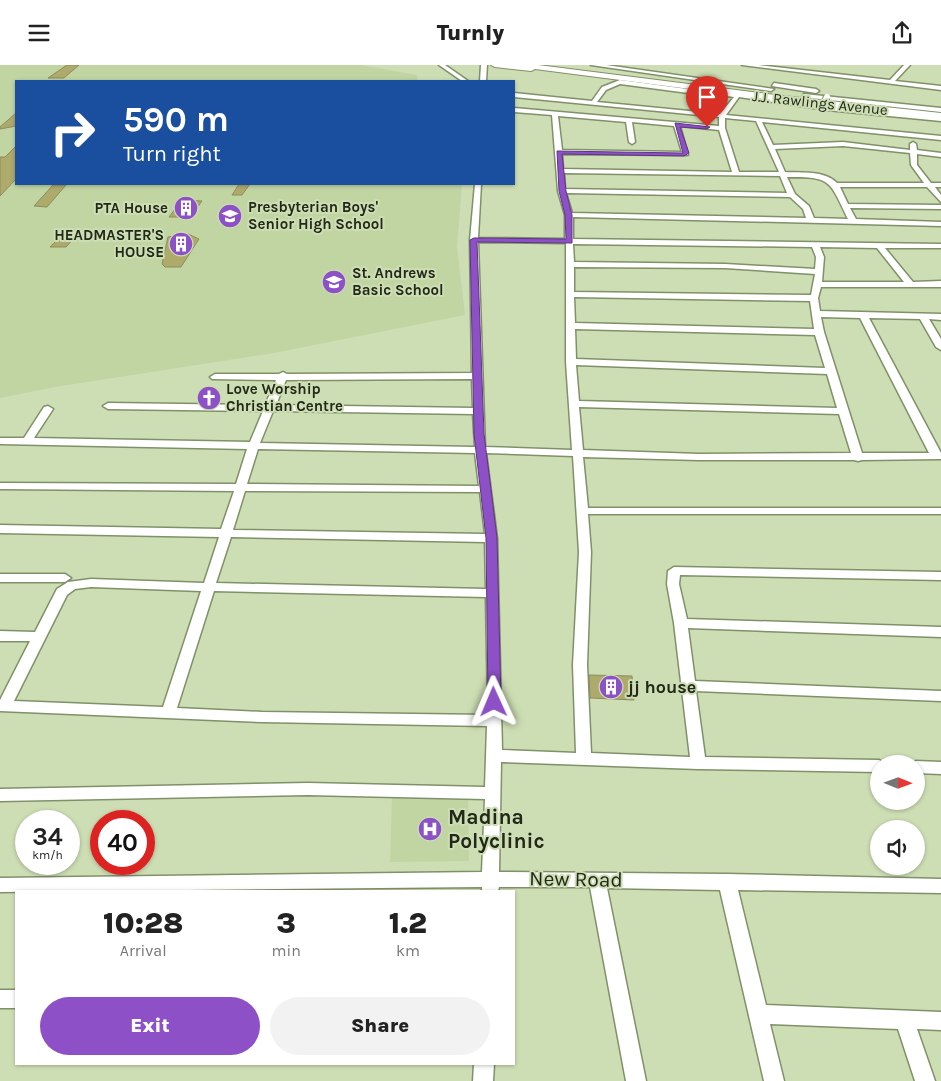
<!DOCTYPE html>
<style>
:root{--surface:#fff;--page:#f2f2f2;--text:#222;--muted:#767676;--accent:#8d50c6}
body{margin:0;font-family:Karla,sans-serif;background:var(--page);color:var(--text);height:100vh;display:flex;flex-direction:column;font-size:19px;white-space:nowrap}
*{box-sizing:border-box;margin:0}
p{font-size:16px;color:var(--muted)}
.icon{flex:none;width:28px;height:28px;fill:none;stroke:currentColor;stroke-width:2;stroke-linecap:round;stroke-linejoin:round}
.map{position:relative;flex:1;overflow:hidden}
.drawer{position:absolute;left:15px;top:825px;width:500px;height:175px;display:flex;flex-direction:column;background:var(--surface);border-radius:0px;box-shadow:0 1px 4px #0004}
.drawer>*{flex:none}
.banner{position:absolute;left:15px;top:15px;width:500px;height:105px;border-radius:0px;box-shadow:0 1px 4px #0004;background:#1a4fa0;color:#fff;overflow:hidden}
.needle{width:32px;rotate:91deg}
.tools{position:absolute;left:870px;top:690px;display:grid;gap:10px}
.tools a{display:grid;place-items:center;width:55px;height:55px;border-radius:50%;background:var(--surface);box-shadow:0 1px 4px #0004;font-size:25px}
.speed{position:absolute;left:15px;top:745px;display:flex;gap:10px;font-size:25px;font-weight:700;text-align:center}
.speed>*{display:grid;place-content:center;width:65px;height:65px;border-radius:50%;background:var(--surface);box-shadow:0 1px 4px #0004;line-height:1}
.speed small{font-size:12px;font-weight:400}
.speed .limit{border:8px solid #d22;background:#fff;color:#111}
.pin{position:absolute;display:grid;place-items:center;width:42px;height:42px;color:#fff;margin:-51px -21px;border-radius:50% 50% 50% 0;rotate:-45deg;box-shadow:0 0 5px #0007}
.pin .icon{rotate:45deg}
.me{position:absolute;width:55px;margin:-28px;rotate:359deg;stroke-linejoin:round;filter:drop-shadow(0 0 4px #0008)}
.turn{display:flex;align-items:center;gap:18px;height:105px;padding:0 25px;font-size:22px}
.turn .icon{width:65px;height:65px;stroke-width:2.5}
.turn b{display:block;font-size:35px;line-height:42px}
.eta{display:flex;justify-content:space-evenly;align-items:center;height:85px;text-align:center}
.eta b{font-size:30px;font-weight:800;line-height:35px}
.primary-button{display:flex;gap:10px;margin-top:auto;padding:10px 25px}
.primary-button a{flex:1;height:58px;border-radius:30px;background:var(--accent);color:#fff;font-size:20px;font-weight:800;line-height:58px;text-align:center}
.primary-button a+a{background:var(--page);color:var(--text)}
header{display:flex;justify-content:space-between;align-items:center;height:65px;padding:0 25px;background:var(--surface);font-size:22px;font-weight:800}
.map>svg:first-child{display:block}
.built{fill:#c1d5a3}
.building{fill:#aeaa6b;stroke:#8e8c61}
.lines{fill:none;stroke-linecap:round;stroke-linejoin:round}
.minor-casing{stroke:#809068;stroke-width:3}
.highway-casing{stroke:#809068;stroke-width:2}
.minor{fill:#fff;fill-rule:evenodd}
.highway{fill:#fff;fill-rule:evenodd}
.minor-bridge-casing{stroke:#809068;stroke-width:8;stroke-linecap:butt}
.minor-bridge{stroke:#fff;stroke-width:6}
.route{fill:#8d50c6;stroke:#5c3481}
.labels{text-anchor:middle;stroke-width:4;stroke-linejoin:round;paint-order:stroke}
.far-street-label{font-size:15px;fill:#232919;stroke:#cddeb4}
.far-poi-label{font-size:15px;font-weight:bold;fill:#232919;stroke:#cddeb4;text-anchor:start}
.poi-label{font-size:18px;font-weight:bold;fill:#232919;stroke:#cddeb4;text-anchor:start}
.near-poi-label{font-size:21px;font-weight:bold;fill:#232919;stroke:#cddeb4;text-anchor:start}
.near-street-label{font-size:21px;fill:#232919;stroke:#cddeb4}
</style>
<header><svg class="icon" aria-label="menu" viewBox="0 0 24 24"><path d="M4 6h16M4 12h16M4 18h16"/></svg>Turnly<svg class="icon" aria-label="share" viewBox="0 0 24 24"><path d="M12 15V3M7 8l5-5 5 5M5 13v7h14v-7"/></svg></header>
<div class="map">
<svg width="941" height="1016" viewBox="0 0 941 1016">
<rect width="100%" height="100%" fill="#cddeb4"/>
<path class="built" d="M0,0H361L417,10L418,16H16V119H462L457,182L465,250L274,288L55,322L0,333Z
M392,731H468L469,796L390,797Z"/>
<path class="building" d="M67,0H79L64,13H48Z
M16,48V61L0,64V62Z
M16,81V114L0,131V92H5Z
M239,119H250L242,130H232Z
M53,120H66L47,142L34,141Z
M182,135L202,136L190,152H169Z
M188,169L199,174L181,202H165L162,199L168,172Z
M58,174H73L66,182H50Z
M589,610L632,611L634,635L590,633Z"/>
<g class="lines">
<g class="minor-casing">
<path id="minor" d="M439,0H445L468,16H462Z
M481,0H487L486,16H480Z
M591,0H606L774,24L771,26Z
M742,0H758L890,15L904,0H910L895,16L941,21V25Z
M620,15L687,24L690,22L827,41L941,52V56L827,45L739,32L726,50L941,71V75L762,57L773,80L843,77L910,85V79L913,77L916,79L917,85L941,88V92L917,89V100L931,118H941V122H935L941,130V137L927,122H840L848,139L941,140V144L850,143L856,154L941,157V161L573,152V174L941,179V183H885L913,217L941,216V222H821L818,233L820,246L941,249V255L929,254L941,274V285L936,282L920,254L869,253L941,388V394L862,395L858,396L854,395H699L583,392L588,443H941V449H588L591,487L587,600L591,688L690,692L674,558L667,519L668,506L674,502L941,507V515L680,510L679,519L687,554L941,562V572L688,563L695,616L941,626V636L696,626L705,692L879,695L885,699H879V707L698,704L501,697L499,807L727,809L941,814V828L738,825L766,940L941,947V965L917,964L935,1016H915L898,964L770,959L784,1016H764L720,825L607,823L646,1016H626L590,822H499L498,826H482V822L0,827V813L482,807L485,734L308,730L0,736V724L308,718L485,722L487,661L262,657L0,646V635L30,576H0V566L35,567L57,524L68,517L91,514L204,518L219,472L0,468V460L221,464L234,426L0,424V418L236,419L247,384L0,379V373H24L44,342L48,341L53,344L34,373L250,377L263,346L108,344L103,341L108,338L265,340L276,315L212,314L210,312L215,309H279L283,307L287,309L472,308L470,175L475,119H481L478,173L565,174V150L558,126L552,50L514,47V43L719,61V52L514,32V28L592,36L602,22ZM620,19L696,29L699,27L734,32L720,49L597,37L606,25ZM558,51L626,57L629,77L632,79L635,77L632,57L674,61L682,87L562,85ZM725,53L756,56L779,107H739L725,63ZM680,61L719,65L732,107L563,104L562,89L688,90ZM843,81L910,88L911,100L924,118H837C824,105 802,108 785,107L775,84ZM564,108L780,111L787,128L565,124ZM787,112C832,112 829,115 848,154L814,153L809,141L795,129ZM566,128L790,132L803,144L806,153L572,148ZM478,177L566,178V297L572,385L485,382ZM573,179L812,182L816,192L815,204L725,199L574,197ZM820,182L877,183L904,217H822L824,192ZM574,202L725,203L815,209L811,230L574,227ZM574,232L810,236L814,264L575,258ZM821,252L860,253L929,388H862L824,267ZM575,264L815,270L825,303L576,294ZM576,300L827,309L837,343L579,336ZM472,314L473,343L276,340L286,315ZM579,342L839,349L851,388L699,389L583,385ZM273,346L473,349L475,382L260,378ZM258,384L475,388L479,421L247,419ZM486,388L573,391L579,487L573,600L576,688L502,685L497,473ZM245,426L480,427L485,469L233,465ZM231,472L485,477L486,524L216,518ZM91,522L201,526L163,642L14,636L67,530L75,524ZM214,526L486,532L488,650L262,647L177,643Z
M774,18L816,24L819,26L816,28L772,21Z
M804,29L941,43V47L802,32Z
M0,509H65L71,513L65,517H0Z
M916,696L941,697V709L916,708V699H910Z
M0,925H16V943H0Z
M474,999H494L493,1016H473Z"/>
</g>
<g class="highway-casing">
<path id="highway" d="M491,0H538L783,31L941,48V54L783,36L535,4L531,6L495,2Z"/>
</g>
<use href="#minor" class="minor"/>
<use href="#highway" class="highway"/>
<g class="minor-bridge-casing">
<path id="minor-bridge" d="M821,44L827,32"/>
</g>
<use href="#minor-bridge" class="minor-bridge"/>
</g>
<path class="route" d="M675,58L710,62L707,64L680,62L689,88L684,91L562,89L566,126L572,150V178L477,177L484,369L497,473L501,637L499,641H490L488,637L486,473L474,369L470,175L474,173L566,174L565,150L559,126L557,86L683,88Z"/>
<defs>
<g id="building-disc" transform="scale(1.25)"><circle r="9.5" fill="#8d50c6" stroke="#cddeb4"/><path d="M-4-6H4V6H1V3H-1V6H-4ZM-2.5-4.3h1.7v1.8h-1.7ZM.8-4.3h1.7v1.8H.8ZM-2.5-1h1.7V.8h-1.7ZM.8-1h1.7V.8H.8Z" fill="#fff"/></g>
<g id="school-disc" transform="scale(1.25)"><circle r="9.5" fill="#8d50c6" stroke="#cddeb4"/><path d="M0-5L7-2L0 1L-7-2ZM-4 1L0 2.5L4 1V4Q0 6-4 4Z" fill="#fff"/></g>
<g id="church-disc" transform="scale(1.25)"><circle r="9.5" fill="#8d50c6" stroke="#cddeb4"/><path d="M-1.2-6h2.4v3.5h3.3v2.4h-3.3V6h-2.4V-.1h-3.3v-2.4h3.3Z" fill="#fff"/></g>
<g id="hospital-disc" transform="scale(1.25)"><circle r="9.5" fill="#8d50c6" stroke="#cddeb4"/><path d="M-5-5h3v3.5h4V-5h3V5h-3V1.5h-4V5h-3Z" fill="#fff"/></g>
</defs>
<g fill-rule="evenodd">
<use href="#building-disc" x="186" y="143"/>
<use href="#school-disc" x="230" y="151"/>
<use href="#building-disc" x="181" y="179"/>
<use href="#school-disc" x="334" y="217"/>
<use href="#church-disc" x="209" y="333"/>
<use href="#building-disc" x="611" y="622"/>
<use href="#hospital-disc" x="430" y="764"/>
</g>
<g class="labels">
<g class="far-street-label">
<text transform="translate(820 38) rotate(6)" y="5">J.J. Rawlings Avenue</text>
</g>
<g class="far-poi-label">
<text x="248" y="147">Presbyterian Boys'<tspan x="248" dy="17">Senior High School</tspan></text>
<text x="168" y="148" text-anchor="end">PTA House</text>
<text x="164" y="175" text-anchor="end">HEADMASTER'S<tspan x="164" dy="17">HOUSE</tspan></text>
<text x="352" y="213">St. Andrews<tspan x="352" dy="17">Basic School</tspan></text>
<text x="226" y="329">Love Worship<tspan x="226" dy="17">Christian Centre</tspan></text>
</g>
<g class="poi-label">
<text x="628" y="628">jj house</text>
</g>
<g class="near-poi-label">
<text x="448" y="759">Madina<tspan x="448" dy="24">Polyclinic</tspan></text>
</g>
<g class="near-street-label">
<text transform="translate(576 814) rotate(1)" y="7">New Road</text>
</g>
</g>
</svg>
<div class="tools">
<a><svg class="needle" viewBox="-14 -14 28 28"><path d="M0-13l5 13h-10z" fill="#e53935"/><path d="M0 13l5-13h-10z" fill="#767676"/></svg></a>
<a><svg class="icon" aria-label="sound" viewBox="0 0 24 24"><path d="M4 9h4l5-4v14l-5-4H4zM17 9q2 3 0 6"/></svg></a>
</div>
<div class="speed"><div>34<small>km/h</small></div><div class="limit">40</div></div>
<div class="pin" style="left:707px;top:62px;background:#d93025"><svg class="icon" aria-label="arrive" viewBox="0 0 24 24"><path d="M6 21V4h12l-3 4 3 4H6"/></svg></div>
<svg class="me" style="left:494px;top:637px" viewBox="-20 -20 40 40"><path d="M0-17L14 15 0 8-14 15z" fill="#8d50c6" stroke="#fff" stroke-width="4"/></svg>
<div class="banner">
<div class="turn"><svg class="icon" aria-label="right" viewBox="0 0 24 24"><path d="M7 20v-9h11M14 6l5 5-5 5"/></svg><div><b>590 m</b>Turn right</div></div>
</div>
<section class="drawer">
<div class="eta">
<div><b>10:28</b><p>Arrival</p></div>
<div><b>3</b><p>min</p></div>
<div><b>1.2</b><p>km</p></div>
</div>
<div class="primary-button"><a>Exit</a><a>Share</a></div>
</section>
</div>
